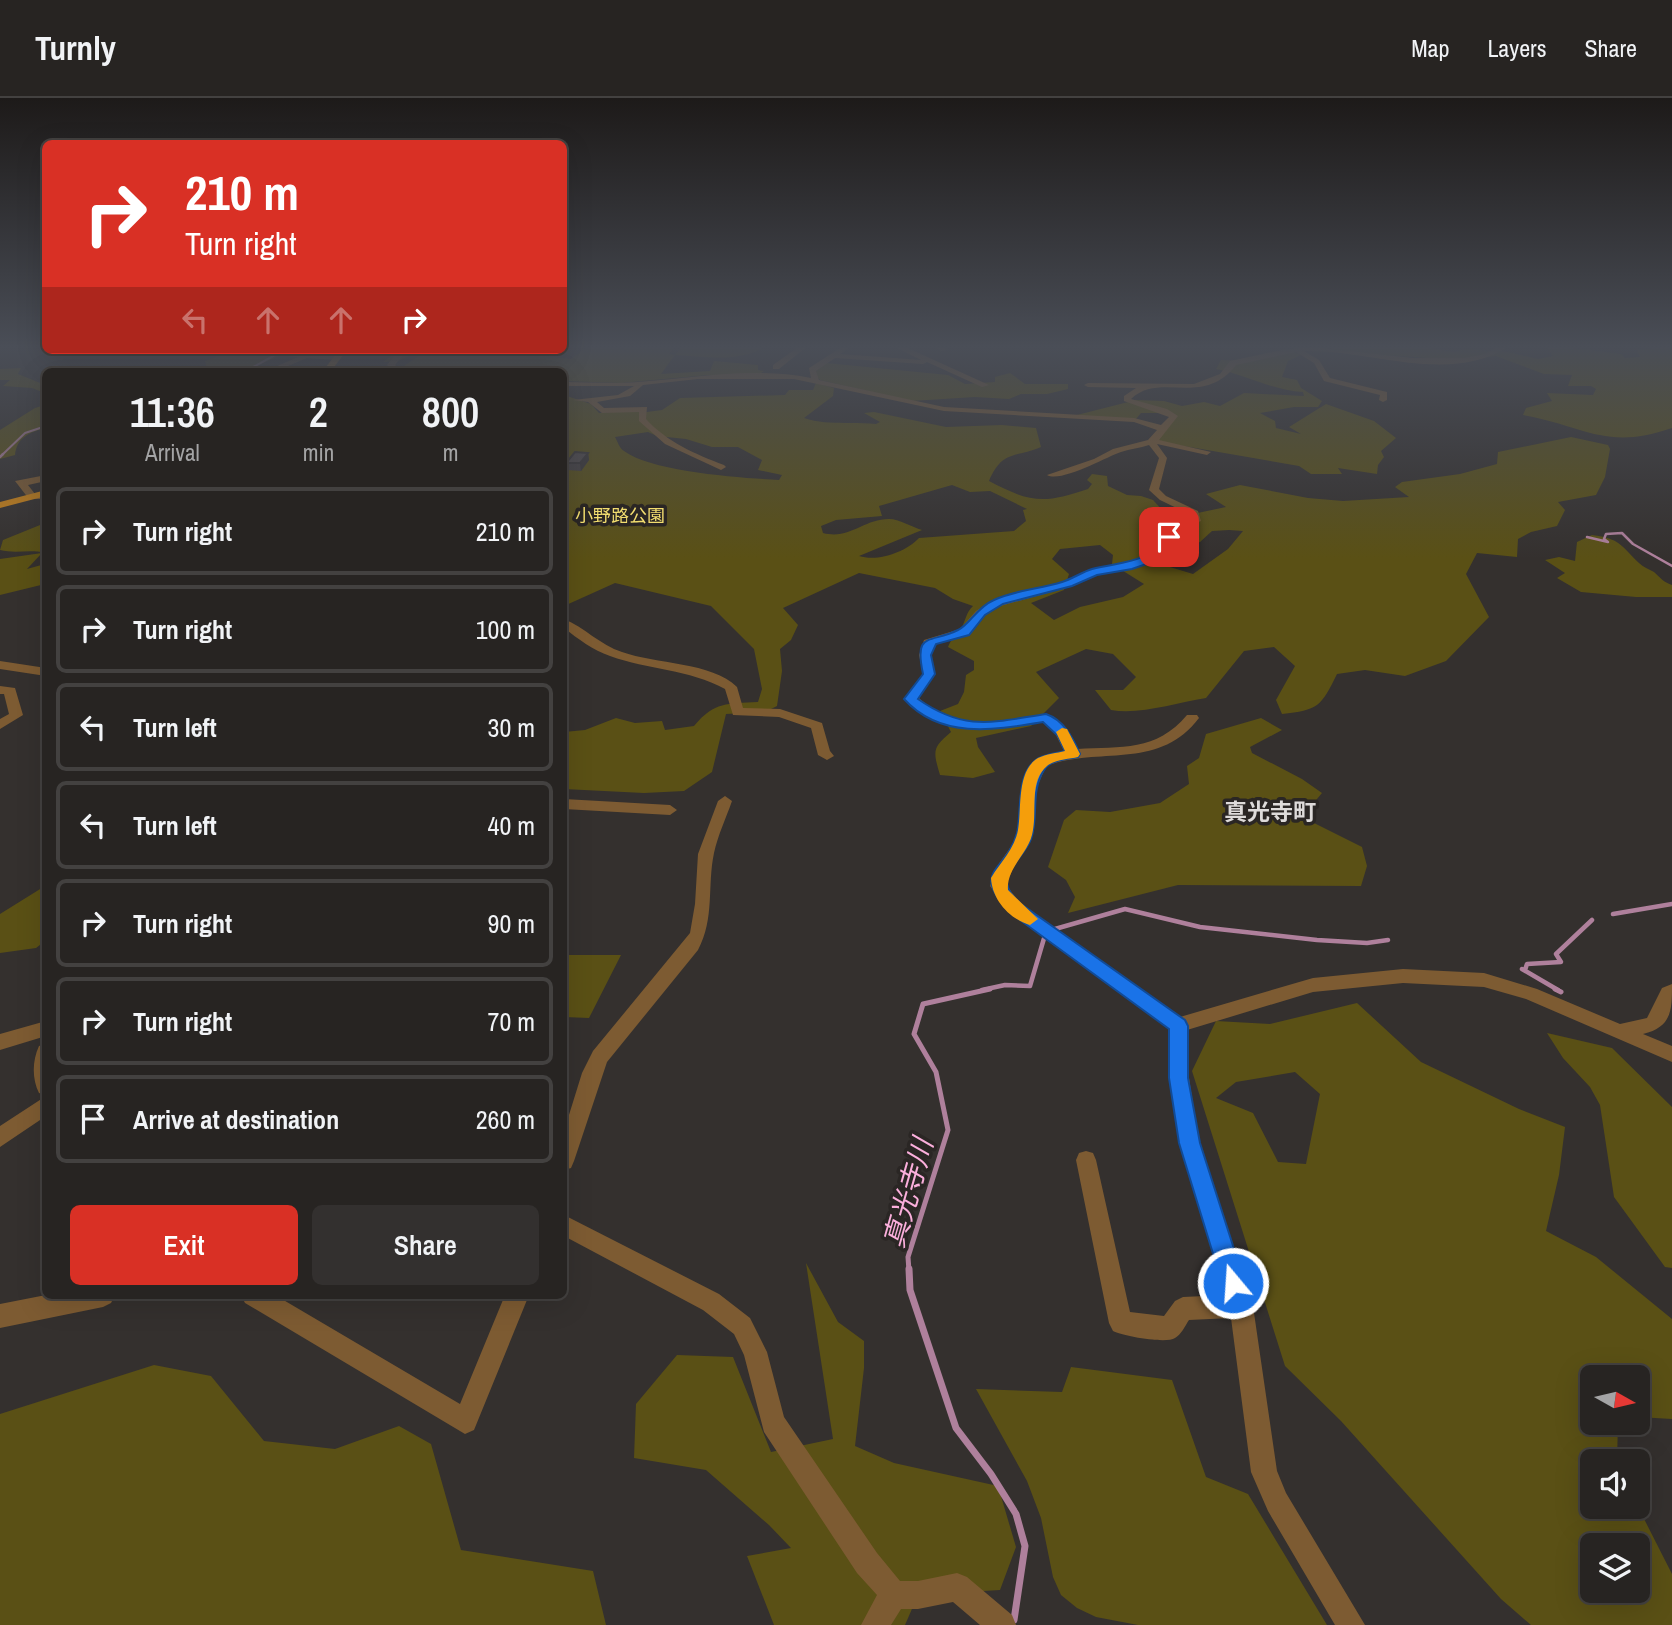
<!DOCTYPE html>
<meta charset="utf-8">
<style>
:root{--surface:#272422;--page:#33302f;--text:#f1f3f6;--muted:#a4a4a5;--line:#434140;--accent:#d93025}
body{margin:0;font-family:"Archivo Narrow","Noto Sans JP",sans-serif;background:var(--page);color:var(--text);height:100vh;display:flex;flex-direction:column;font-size:26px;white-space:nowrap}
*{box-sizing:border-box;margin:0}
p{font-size:23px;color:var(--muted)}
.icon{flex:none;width:38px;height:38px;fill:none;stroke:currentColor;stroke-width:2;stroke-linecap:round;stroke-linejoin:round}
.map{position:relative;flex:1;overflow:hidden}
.side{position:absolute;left:42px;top:270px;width:525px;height:931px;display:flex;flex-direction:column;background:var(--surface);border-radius:10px;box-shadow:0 7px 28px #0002,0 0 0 2px var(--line)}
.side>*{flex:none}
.hud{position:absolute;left:42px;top:42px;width:525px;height:214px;border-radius:10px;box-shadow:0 7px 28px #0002,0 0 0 2px var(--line);background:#d93025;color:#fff;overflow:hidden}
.needle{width:46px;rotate:98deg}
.tools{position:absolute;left:1580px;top:1267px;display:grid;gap:14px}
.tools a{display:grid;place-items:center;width:70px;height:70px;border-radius:10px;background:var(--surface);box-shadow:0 7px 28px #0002,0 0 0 2px var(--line);font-size:35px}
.pin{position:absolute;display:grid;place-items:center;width:60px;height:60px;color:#fff;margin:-30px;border-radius:14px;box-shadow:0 4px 10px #0006}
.me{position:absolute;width:77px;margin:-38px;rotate:342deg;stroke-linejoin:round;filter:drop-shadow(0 0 5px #0008)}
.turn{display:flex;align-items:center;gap:24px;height:147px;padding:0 28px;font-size:32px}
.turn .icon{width:91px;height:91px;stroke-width:2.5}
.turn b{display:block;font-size:49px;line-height:60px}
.lanes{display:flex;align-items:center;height:66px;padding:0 28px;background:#0003;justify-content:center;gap:35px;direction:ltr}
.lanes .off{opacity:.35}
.eta{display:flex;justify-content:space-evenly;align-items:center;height:119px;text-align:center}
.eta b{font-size:42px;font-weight:600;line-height:49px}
.primary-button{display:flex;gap:14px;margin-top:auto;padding:14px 28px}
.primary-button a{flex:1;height:80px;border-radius:10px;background:var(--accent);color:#fff;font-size:28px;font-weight:600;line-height:80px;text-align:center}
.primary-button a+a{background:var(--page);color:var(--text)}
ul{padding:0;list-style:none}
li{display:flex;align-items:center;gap:21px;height:88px;margin:0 14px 10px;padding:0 14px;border:4px solid var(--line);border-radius:10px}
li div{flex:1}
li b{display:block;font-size:26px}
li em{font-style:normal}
header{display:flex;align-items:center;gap:42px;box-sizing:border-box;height:98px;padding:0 35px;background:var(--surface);border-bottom:2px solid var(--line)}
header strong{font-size:33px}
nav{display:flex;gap:38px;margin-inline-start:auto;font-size:24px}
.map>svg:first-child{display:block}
.green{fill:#5a5015;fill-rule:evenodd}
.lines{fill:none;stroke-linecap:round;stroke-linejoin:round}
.stream-far4{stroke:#af809c;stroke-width:2}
.stream-far3{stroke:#af809c;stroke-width:2.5}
.stream-far2{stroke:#af809c;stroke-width:4.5}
.stream-far1{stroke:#af809c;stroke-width:5}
.stream{stroke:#af809c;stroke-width:7}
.street{fill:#7d5b32;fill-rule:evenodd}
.primary{fill:#c88117;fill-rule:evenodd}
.wall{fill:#443f40}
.shaded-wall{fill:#373334}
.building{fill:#4f494a;stroke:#373334;stroke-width:2}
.route{fill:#1a73e8;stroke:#114b97;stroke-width:2}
.slow{fill:#f59e0b}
.labels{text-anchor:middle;stroke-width:7;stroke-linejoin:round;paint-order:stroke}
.far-park-label{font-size:18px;fill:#f2dd6f;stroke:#2a2624}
.neighbourhood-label{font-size:23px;font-weight:bold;fill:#dedbda;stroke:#2a2624}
.near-water-label{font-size:28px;font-style:italic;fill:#fbafdc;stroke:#2a2624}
</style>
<header>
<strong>Turnly</strong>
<nav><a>Map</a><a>Layers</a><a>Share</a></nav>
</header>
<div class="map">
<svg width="1672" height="1527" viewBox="0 0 1672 1527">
<rect width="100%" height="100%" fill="#34302e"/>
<path class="green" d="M590,247H620V250L630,255L622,250L623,247H677L669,256L675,257L661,276L710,273L714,263L758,267V272L764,273L758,277H708L621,285L564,283V273L453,271L447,273H397L423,255L417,254L398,263L383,264L399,252H490L571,261Z
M683,247H768C741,265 707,259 675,257Z
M1326,247H1410L1454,254L1465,251L1508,254L1538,261L1553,258L1547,250C1571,249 1596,253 1621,256L1625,260L1640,259L1637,252L1665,249L1672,251V330C1606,353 1585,328 1523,317L1526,310L1552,303L1547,295L1593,297L1596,291L1591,288H1568L1572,277L1544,276L1496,258L1457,262L1357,255L1332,251Z
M235,252H293L245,273H199L207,270L205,263Z
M1294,254L1301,257L1288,263L1282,279L1297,282L1301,290L1322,303L1318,309H1294L1260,315L1275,323L1276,330L1301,336L1289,329L1326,306L1374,323L1396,340L1381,353L1384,359L1378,367L1377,376L1338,370L1342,376H1311L1299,368L1155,343L1171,318L1163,315H1141L1136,321L1073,318L1136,302L1164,303L1182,308L1204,304L1220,308L1244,295L1304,298L1303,294C1273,293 1245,276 1216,271L1221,262L1254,263Z
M826,265L948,277L965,286L995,284V279L1010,275L1025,286H1068V291L1047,296H1021L1009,301L975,299L911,303L820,282L814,275Z
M21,270L18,276L45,287V295L32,290L3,288L10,282H0V271Z
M816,285L834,290L833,298L804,320C828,328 851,323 876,326L880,324L864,315L874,314L946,329L1002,327L1036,330L1041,349C1015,360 1002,352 989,383C1031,405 1044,406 1088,391L1092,386L1087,382L1092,376L1107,378L1108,388L1127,397L1141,398L1153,402L1164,414L1188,417L1226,409L1206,396L1240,387L1308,400L1343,403L1409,399L1395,389L1402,384L1460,376L1497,366L1498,354L1571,339L1608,347L1610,351L1605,379L1596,397L1558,404L1565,412L1557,428L1531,434L1518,441L1517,459L1477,455L1466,476L1489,519L1446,563L1405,578L1365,572L1337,576C1321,609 1318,612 1282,616L1276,602L1295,568L1274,549L1244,553L1206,600C1175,605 1140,617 1111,612L1095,592H1123L1136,579L1113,556L1086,551L1036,574L1059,600L1031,628L976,640L978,649L995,674L973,680L940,677C933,653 932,650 951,634L940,613L958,606L964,594L966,577L974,572V563L948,549C951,540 958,537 962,529C966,521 966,515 973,508L953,501L935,490L859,475L783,510L798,527L791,542L780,551L782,573L777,608L765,614L726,616L712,674L684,693L644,695L564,691V634L585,632L616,620L635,625L662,623L665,632L694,628C715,603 727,606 758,604L762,591L754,551L711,508L615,485L564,508V297L591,306L599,315L640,312L639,315L662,312L680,300L785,297L789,292H813ZM648,334L657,338L686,341L712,349H738L762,362L758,372L782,377L779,382C742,380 652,374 624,353C619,350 618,344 615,339ZM952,387L970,394L990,393L1027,411L1023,412L1026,423L1014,433L919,440C906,454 878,464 859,458L922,432C912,429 899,421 889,421C863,421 850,442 823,435L821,428L836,422L882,418L879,408ZM1229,432L1243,433L1228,451L1193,476L1160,466L1165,457L1200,444L1212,433ZM1100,447L1113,457L1112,466L1144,486L1123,499L1080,509L1054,522L1031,505L1064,492L1069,476L1052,461L1060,451Z
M45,307V330C29,335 17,339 15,357L0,361V332L35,310Z
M45,425V455C30,451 16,456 0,452L3,442Z
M1592,437C1621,441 1620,447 1639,465C1643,469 1649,471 1654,474C1661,480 1663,484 1672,487V499H1636L1581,494L1557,480L1565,475L1545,462L1559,459L1575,463L1577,444Z
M42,455L27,471L45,466V486L0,497V461Z
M1261,620L1282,632L1250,649L1252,655L1302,681L1322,695L1302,719L1362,749L1367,768L1361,788L1178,787L1068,815L1075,799L1066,782L1048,769L1064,722L1076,712L1110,714L1160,705L1189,686L1187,668L1199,660L1206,636Z
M45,788V843L36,850L0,855V816Z
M564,857H621L589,920L564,919Z
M1357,905L1421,964L1519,1011L1565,1029L1559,1077L1546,1133L1596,1159L1672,1221V1321L1638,1319V1279H1592V1325H1618L1617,1363H1592V1409H1638L1672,1476V1527H1531L1501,1501L1341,1323L1285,1268L1192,973L1216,923L1270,926ZM1295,974L1320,996L1306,1066L1278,1064L1253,1015L1216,1000L1236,984ZM1592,1447H1638V1493H1592Z
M1547,935L1612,950L1672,1009V1170L1665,1169L1614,1099L1600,1007L1590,989L1563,960Z
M806,1165L838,1224L864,1243V1270L855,1348L894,1365L998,1388L1016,1449L1000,1492L918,1497L905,1527H774L747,1458L791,1450L769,1427L706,1372L634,1360L636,1306L677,1257L733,1259L771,1354L833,1341Z
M154,1267L211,1278L264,1343L335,1351L399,1328L431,1346L461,1452L593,1473L606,1527H0V1316Z
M1071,1269L1172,1282L1206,1379L1248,1396L1327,1527H1138L1096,1519L1077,1510L1061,1497L1053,1479L1041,1420L1027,1383L976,1291L1062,1294Z"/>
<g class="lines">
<path class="stream-far4" d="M246,273L275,257L294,252
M2,357L25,335L46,328"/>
<path class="stream-far3" d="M0,359L3,356
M1587,439L1608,444L1604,441L1606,436L1622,435L1633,446L1672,468"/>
<path class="stream-far2" d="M1613,816L1672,806
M1055,831L1125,811L1200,829L1317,842L1367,845L1388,842
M1522,871L1558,892
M1525,872L1527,866L1561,864L1556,856L1592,822
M982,892L1005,887L1030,888L1045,837"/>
<path class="stream-far1" d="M1555,891L1561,894
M909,1173L908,1159L948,1032L936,974L914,936L923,906L990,891"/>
<path class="stream" d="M909,1171L910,1192L956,1330L991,1376L1016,1416L1025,1448L1014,1522"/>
<path class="street" d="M801,247H809L779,271H773V267Z
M845,247H853L840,256L921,262L891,247H901L989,287L982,289L927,264L923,266L835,260L816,273L819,282L944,309L1134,320L1161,327L1169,319L1124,303V298L1136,290L1088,289L1084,287L1088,285L1194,286L1220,276L1230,263L1282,252L1312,249L1413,260H1464L1485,256L1502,247H1511C1450,288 1371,251 1304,253L1319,262L1330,280L1387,294V302L1383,304L1379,302L1380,297L1324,283L1314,265L1296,254L1236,267C1203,310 1160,273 1131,301L1167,311L1178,318L1159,342L1211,354L1207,357L1157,346L1167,360L1159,391L1166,398L1198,413L1201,423L1181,431L1169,450L1155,463L1097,477L1072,488L997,509L984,517L968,537L933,547L931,557L935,576L917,598C946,628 987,626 1025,620C1033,618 1044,614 1051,618C1065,624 1070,639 1077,651C1122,648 1156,654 1187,617H1197L1199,620C1159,673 1100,648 1046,668L1034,696V732L1030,744L1014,768L1006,787L1021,806L1180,919L1313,880L1403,871L1484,875L1537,891L1620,926L1647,920L1662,890L1672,886C1672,912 1672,929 1643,936L1672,948V964L1526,901L1484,889L1403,885L1313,894L1187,932L1189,980L1199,1045L1253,1208L1277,1373L1286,1395L1365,1527H1335L1268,1413L1251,1374L1231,1220L1189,1222C1185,1228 1181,1237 1175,1240C1166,1246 1123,1238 1113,1233L1109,1225L1076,1062L1079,1055L1086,1053L1093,1055L1096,1062L1130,1214L1164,1218L1175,1203L1183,1199L1226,1197L1179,1045L1169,980V930L1009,814L990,788L998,767L1015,743L1018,732L1020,696L1033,665L1035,662L1064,653L1052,629L1044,624C996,632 941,641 905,601L923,576L919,557L924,542L960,531L976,513L989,505L1064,484L1090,472L1147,459L1161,446L1173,427L1192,420L1191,417L1160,402L1149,392L1159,360L1149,347C1140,350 1130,351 1121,354C1106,359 1061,385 1047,377L1094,361L1113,351L1148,342L1157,332L1134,324L944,313L794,281H698L643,287L630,298L597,304L604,310L647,309L646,321C667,344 695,356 724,367L726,369L721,372L665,346L639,323V314L602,315L588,304L573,302L618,297L634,288H564V284C582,284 600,285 618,285C681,283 747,267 811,280L809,270Z
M931,247H940L947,252L941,253Z
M399,252H407L395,267L402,273H394L387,267Z
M288,254L337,258L341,260L337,262L307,260L276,273H266L298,259L285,258Z
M46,377V383L28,387L35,396L46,395V401H29L15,383Z
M564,521C584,529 600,547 622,554C655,566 712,564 737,589L743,610L780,611L822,625L830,653L834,658L827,662L818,657L811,630L779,619L733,617L725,591C689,571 648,572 610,558C593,552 578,541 564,530Z
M0,563L46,570V578L0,571Z
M0,588L15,590L23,617L0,631V621L9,616L4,596H0Z
M725,698L732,703C726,720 718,737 714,755C707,788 715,820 698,852L607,964L574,1063L571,1070L564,1072V1033L582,975L593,953L690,835L695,806L698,756L718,703Z
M564,701L670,707L677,712L670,717L564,711Z
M46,923V938L0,952V936Z
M46,946V997L39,995C32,981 32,963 39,948Z
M46,998V1018L0,1049V1028Z
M564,1117L719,1196L750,1220L767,1254L784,1319L877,1455L900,1483H918L957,1475L967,1479L1012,1517L1016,1527H980L953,1504L918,1511H901L891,1527H861L877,1497L857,1475L764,1334L744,1257L734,1236L703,1212L564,1138Z
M46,1197H115L111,1205L103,1209L0,1230V1206Z
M241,1197H275L460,1306L505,1197H529L474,1332L465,1336L245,1205Z"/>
<path class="primary" d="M339,252H347L331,273H323Z
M46,392V398L0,410V404Z"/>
</g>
<path class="wall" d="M588,355L589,362L581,373L567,372L566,365Z"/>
<path class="shaded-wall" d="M588,355L589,362L581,373L580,365Z"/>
<path class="building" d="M575,354L588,355L580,365H566Z"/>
<linearGradient id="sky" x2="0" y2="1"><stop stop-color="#1d1a19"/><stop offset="0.54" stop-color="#4a4e57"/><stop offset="1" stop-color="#4a4e57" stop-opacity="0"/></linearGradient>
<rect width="1672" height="461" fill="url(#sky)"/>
<path class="route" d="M1166,437L1175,439L1169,451L1155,463L1132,471L1097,477L1072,488L1003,506L985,517L969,537L936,546L931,557L935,576L918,601C965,634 993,624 1046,616C1064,622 1073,640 1080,656L1078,659C1068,661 1049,662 1044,672C1030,694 1039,718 1031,741C1026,755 1008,769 1007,783C1007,793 1014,799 1021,806L1185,922L1188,928V980L1200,1045L1245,1185L1242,1194L1233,1197L1225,1194L1222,1185L1179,1045L1169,980V931L1009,814C970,770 1006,776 1017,735C1022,715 1015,673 1039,660C1046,656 1057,655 1065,653L1058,638L1043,624C995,632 941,642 904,601L923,576C914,533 929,546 958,532C969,527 977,509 994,502C1015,492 1040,491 1062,484C1072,481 1082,474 1092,471C1122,463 1148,467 1166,437Z"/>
<path class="slow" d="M1062,630L1067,631L1080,656L1078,659C1069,661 1054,662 1047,668C1029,683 1037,712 1033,732C1030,755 1006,769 1008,792L1038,821L1030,827C1009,821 992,801 991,780C1000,765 1015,750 1018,732C1022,712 1016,673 1038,660C1046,656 1057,655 1065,653L1056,634Z"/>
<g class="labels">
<g class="far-park-label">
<text x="620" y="424">小野路公園</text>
</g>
<g class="neighbourhood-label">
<text x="1270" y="722">真光寺町</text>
</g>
<g class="near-water-label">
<text transform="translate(908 1095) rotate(-74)" y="10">真光寺川</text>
</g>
</g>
</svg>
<div class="tools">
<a><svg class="needle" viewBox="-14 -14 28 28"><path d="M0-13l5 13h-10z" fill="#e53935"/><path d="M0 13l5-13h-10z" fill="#a4a4a5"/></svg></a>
<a><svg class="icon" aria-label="sound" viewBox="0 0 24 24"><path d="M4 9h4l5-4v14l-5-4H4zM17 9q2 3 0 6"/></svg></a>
<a><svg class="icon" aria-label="layers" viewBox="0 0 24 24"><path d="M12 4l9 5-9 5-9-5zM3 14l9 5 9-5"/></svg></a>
</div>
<div class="pin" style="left:1169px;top:439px;background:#d93025"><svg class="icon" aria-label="arrive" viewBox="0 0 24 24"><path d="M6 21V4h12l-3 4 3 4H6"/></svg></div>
<svg class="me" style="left:1233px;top:1185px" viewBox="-20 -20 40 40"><circle r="17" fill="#1a73e8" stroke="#fff" stroke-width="3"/><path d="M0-11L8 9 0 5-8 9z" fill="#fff"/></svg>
<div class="hud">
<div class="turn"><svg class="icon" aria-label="right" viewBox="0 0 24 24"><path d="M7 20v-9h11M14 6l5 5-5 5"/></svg><div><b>210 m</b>Turn right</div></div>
<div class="lanes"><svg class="icon off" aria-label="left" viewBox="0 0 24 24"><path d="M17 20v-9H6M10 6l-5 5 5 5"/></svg><svg class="icon off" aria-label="ahead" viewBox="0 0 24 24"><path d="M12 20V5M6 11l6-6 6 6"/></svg><svg class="icon off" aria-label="ahead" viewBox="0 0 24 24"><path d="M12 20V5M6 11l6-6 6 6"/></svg><svg class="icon" aria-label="right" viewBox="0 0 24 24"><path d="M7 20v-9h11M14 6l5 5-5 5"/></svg></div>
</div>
<section class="side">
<div class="eta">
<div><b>11:36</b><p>Arrival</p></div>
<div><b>2</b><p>min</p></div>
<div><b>800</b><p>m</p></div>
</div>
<ul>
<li><svg class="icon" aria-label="right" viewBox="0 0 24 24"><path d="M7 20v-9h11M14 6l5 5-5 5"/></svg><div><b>Turn right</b></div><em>210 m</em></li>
<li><svg class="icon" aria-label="right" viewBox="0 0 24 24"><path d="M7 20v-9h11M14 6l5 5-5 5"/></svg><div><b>Turn right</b></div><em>100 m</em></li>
<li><svg class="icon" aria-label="left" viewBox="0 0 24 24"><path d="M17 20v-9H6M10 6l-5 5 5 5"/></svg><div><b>Turn left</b></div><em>30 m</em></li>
<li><svg class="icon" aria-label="left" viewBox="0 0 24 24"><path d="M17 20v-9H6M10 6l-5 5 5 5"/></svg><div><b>Turn left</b></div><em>40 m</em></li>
<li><svg class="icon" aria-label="right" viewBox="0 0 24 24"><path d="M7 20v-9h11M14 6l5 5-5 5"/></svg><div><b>Turn right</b></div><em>90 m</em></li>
<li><svg class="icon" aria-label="right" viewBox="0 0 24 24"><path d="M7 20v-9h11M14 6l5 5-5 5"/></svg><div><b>Turn right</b></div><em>70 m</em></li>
<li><svg class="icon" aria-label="arrive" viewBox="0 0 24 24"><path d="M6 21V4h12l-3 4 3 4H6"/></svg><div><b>Arrive at destination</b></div><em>260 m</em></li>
</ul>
<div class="primary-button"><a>Exit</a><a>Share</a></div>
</section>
</div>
